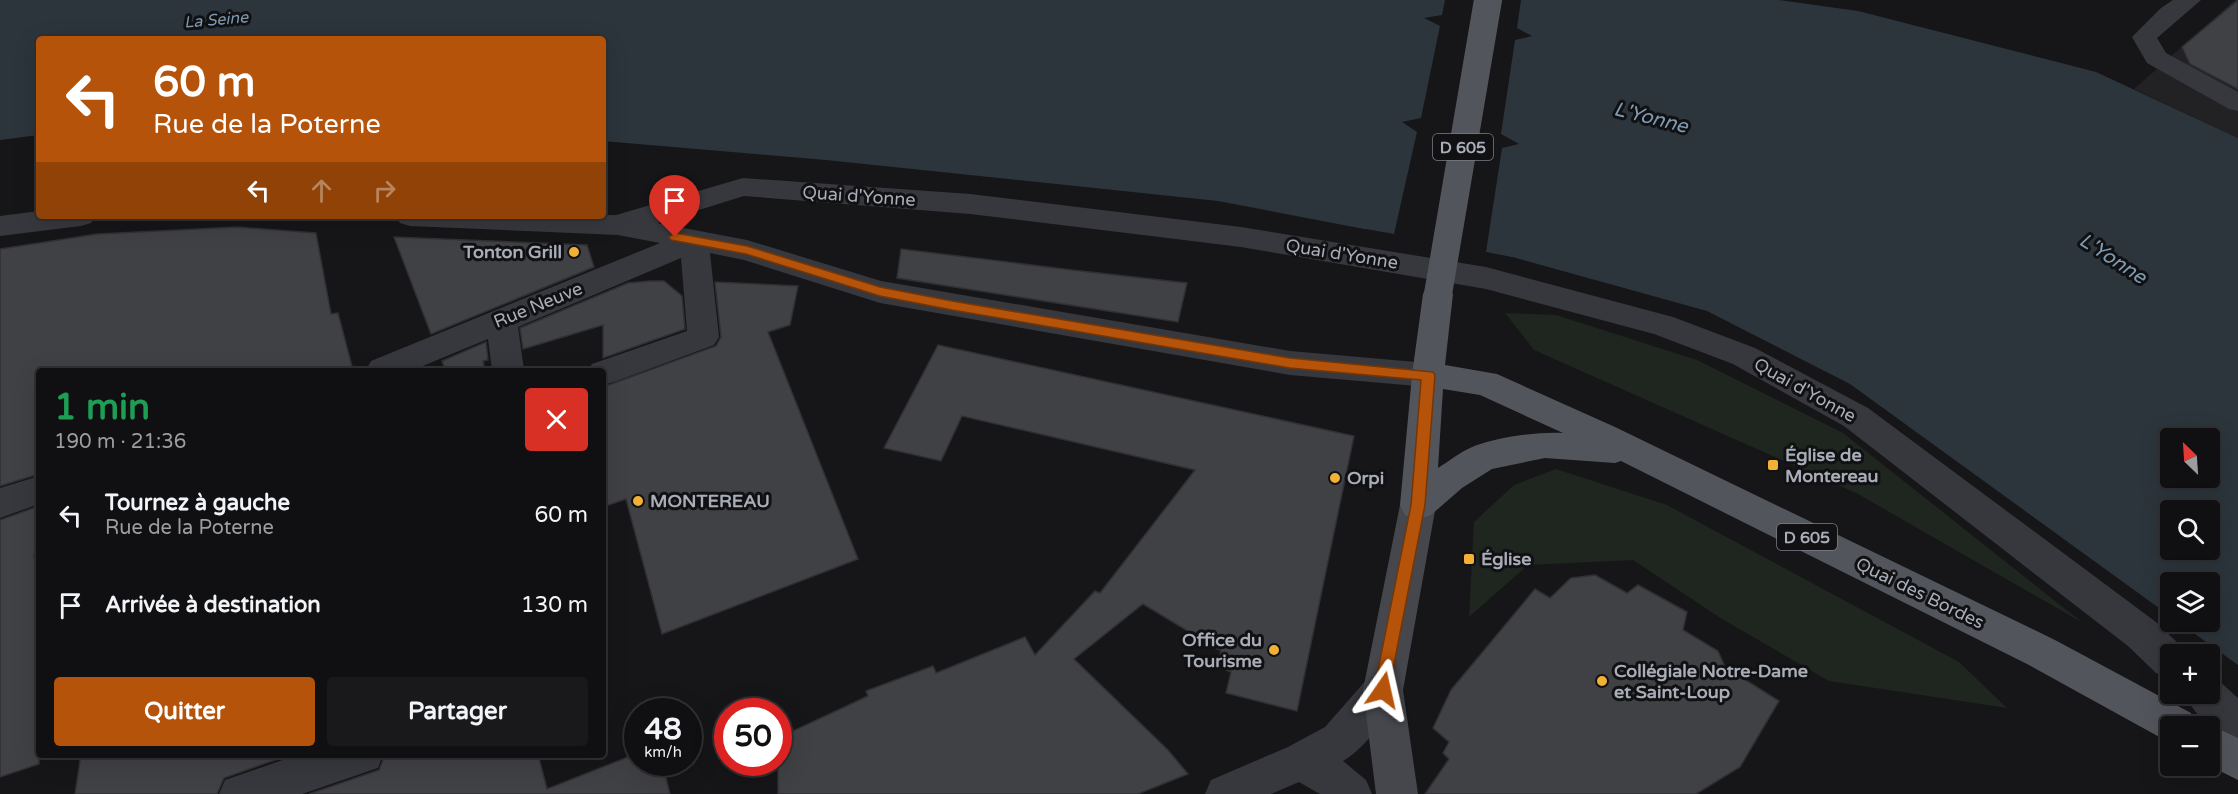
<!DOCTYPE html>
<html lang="fr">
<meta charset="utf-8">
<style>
:root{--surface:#101012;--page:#19191b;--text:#f1f3f6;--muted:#9c9d9f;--line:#303032;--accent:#b45309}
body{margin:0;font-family:"Varela Round",sans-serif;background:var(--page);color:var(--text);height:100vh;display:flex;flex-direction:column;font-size:22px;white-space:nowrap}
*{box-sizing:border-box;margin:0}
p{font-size:20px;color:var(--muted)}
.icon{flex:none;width:33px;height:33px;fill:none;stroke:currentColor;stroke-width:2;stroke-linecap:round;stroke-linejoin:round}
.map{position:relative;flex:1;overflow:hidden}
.panel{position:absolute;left:36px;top:368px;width:570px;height:390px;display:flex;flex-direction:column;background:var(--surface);border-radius:6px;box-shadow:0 6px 24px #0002,0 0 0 2px var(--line)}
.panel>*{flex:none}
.guide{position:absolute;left:36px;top:36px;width:570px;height:183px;border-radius:6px;box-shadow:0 6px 24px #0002,0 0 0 2px var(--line);background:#b45309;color:#fff;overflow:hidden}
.needle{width:39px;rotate:335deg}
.tools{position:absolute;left:2160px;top:428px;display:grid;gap:12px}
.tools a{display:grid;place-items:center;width:60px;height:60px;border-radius:6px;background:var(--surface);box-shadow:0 6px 24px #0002,0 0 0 2px var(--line);font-size:30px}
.speed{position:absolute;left:624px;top:698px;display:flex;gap:12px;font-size:30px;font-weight:700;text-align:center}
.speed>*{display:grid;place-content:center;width:78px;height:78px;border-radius:50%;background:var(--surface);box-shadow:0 6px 24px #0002,0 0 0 2px var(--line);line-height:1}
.speed small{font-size:15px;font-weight:400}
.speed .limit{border:9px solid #d22;background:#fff;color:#111}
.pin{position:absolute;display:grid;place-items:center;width:51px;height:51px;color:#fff;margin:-62px -26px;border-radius:50% 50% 50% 0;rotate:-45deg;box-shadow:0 0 6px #0007}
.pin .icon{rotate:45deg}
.me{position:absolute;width:66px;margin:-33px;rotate:11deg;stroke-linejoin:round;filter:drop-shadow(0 0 4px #0008)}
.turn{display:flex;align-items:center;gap:21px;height:126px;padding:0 18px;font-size:27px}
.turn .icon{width:78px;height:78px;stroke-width:2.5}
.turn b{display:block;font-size:42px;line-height:51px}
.lanes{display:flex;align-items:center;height:57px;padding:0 18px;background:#0003;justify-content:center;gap:30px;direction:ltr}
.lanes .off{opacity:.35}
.round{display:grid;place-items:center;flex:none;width:63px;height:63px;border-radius:6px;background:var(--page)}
.overview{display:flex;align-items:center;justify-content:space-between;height:102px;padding:0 18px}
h1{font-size:36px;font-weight:800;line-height:45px;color:#1e9e55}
.primary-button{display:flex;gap:12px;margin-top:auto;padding:12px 18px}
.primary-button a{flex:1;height:69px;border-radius:6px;background:var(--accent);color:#fff;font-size:24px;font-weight:800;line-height:69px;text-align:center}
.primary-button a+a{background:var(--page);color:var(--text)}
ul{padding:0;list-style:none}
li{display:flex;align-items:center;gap:18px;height:90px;padding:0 18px}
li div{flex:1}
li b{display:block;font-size:22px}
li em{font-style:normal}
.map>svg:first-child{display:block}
.built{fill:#222225}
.green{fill:#1e261f}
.water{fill:#2c353c;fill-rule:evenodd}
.pier{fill:#161618}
.building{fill:#404145;stroke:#303034;stroke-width:1.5}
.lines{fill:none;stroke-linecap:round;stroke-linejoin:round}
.street{fill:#37383d;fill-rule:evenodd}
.secondary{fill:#45474d;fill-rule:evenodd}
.primary{fill:#53555c;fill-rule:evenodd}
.primary-bridge{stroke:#53555c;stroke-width:28}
.route{fill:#b45309;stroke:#753606;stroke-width:1.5}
.poi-dot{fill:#f2b134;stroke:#111113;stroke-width:2}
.labels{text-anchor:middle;stroke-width:6;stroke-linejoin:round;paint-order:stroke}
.far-water-label{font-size:16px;font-style:italic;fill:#7f9bb3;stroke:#111113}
.shield{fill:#111113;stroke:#7b7e86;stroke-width:1.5}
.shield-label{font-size:16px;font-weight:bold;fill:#a8adb8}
.street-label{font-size:18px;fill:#a8adb8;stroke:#111113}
.poi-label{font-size:18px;font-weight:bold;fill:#a8adb8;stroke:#111113;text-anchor:start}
.water-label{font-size:20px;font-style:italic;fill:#7f9bb3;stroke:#111113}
</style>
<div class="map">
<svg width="2238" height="794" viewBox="0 0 2238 794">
<rect width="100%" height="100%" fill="#161618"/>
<path class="built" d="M2235,0H2238V138L2134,89Z"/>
<path class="green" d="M1505,313L1556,315L1697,360L1843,433L2083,623L1858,494L1534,350Z
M1556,469L1667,505L1959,662L2007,708L1829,681L1722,619L1633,560L1528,565L1469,617L1474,522L1514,485Z"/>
<path class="water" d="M0,0H1779L1858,11L2096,72L2238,138V665L2177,621H2210V582H2170V616L1850,384L1707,311L1516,258L1218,201L826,160L603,141V39H39V135L0,140ZM2170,438H2210V477H2170ZM2170,510H2210V549H2170Z"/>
<path class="pier" d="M1445,0H1521L1517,28L1532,36L1515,40L1501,134L1519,144L1502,148L1486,252L1516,258V261L1365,232L1366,229L1394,234L1417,132L1402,122L1421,118L1440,26L1424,18L1442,15Z"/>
<path class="building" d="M2238,0V89L2190,64L2182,47Z
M237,227L316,233L331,314L338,313L353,370H39V474L0,486V249L97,234Z
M394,237L587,245L594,267L431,334Z
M901,249L1072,270L1187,283L1178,322L897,278Z
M650,281H664L682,296L685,329L603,358V325L523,349L520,328L628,283Z
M715,282L798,286L790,325L768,332L858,559L662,634L626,499L603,507V387L716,346L721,337Z
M486,342L488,360L483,361L485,370H445L442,361Z
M938,345L1354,436L1297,711L1226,693L1231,672L1217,666L1221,651L1143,604L1074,659L1168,750L1188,774L1138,794H778V738L868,696L866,691L933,666L936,673L1025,637L1035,655L1095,591L1100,593L1195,470L962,416L941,461L884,448Z
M39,506L34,557L39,555V764L0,777V520Z
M1595,575L1627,593L1638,585L1687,612L1683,630L1718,651L1725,667L1779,701L1740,767L1696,794H1425L1449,759L1443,753L1449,742L1433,728L1451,690L1535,589L1550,598L1571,578Z
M638,753V762H662L670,794H309L379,770L385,754H538L547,789Z
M81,754H292L224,778L217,794H75Z"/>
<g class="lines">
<path class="street" d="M2173,0H2201L2157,38L2166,53L2238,92V111L2229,109L2147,63L2132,37L2161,8Z
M743,178L970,194L1241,227L1486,267L1673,317L1755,348L1868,408L2156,622L2184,649L2186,654H2170V678L2156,673L2128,646L1844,426L1733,364L1654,334L1486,289L1241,247L970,214L744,196L657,223L747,240L881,281L1290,351L1428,363L1439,366L1444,375L1439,384L1428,387L1290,375L880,303L744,260L710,253L719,337L714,345L614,382L603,385V370H588L592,364L687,331L681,258L518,327L524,370H492L488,339L413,370H366L371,361L660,243L618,235L410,226L400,223L396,216L616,215Z
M39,211V216H95L91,223L81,226L0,236V216Z
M39,476V504L0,518V488Z
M1383,672L1397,677L1403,690C1393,712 1364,749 1343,761L1366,780L1372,794H1320L1299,782L1271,794H1205L1211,780L1288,747L1325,727L1369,677Z
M2210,677L2218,680L2238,698V744C2216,735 2194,715 2184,693H2210Z
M300,754H383L378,768L302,794H219L225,780Z"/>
<path class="secondary" d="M1418,490L1431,495L1436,505L1403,690L1418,794H1376L1363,690L1400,505L1405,495Z"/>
<path class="primary" d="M1438,283L1449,286L1453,294L1445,365L1497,374L1615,427L2055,640L2191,713L2197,726H2170V742L2163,739L2027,664L1621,461L1615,463L1545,458L1492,469L1462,488L1431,515L1418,520L1405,515L1400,505L1412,375L1423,294L1427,286ZM1443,389L1480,395L1563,433C1540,431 1491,438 1470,448C1459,453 1449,461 1438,468Z
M2210,725L2238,738V780L2208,765L2210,726H2206Z"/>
<path class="primary-bridge" d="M1438,294L1488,0"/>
</g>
<path class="route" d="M675,233L747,246L880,287L952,301L1290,358L1433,372L1435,375L1425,505L1388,695L1383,697L1377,695L1374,690L1411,505L1421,380L1290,368L952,310L880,296L746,254L671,240L669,237Z"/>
<g class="poi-dot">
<circle cx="574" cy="252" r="6"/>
<rect x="1767" y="459" width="12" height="12" rx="3"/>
<circle cx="1335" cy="478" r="6"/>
<circle cx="638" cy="501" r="6"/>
<rect x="1463" y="553" width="12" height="12" rx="3"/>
<circle cx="1274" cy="650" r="6"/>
<circle cx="1602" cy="681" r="6"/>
</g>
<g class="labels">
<g class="far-water-label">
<text transform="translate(216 19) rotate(-5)" y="6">La Seine</text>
</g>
<g class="shield">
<rect x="1433" y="134" width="60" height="26" rx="4.5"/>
<rect x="1777" y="524" width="60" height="26" rx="4.5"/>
</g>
<g class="shield-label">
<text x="1463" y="153">D 605</text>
<text x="1807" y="543">D 605</text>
</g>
<g class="street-label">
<text transform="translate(859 196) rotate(4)" y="6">Quai d'Yonne</text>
<text transform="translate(1342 254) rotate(9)" y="6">Quai d'Yonne</text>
<text transform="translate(538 305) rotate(-22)" y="6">Rue Neuve</text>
<text transform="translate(1805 390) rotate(29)" y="6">Quai d'Yonne</text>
<text transform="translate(1920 593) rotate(26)" y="6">Quai des Bordes</text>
</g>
<g class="poi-label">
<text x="562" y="258" text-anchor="end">Tonton Grill</text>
<text x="1785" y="461">Église de<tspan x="1785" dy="21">Montereau</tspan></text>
<text x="1347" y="484">Orpi</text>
<text x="650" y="507">MONTEREAU</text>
<text x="1481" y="565">Église</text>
<text x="1262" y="646" text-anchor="end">Office du<tspan x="1262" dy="21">Tourisme</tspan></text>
<text x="1614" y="677">Collégiale Notre-Dame<tspan x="1614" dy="21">et Saint-Loup</tspan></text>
</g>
<g class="water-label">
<text transform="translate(1651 117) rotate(14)" y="7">L'Yonne</text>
<text transform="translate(2113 258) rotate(33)" y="7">L'Yonne</text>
</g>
</g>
</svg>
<div class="tools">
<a><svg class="needle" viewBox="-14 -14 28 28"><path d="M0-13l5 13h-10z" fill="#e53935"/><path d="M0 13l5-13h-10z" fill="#9c9d9f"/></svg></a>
<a><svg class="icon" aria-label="search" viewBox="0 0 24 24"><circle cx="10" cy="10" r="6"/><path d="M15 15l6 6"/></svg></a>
<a><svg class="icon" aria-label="layers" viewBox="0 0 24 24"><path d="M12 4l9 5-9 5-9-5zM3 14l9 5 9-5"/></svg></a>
<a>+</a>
<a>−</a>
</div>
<div class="speed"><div>48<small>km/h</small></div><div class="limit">50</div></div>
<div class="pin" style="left:675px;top:237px;background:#d93025"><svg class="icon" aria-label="arrive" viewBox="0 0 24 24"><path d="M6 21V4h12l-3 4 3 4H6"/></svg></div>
<svg class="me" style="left:1383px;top:690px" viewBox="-20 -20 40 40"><path d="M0-17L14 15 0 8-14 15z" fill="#b45309" stroke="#fff" stroke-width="4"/></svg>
<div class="guide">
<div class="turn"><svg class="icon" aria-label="left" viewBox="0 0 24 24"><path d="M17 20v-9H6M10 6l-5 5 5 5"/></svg><div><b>60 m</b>Rue de la Poterne</div></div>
<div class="lanes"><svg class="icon" aria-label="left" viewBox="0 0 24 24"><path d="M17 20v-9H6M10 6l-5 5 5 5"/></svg><svg class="icon off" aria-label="ahead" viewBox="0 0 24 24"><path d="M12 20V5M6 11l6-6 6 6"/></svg><svg class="icon off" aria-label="right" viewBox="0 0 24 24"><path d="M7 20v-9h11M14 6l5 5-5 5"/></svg></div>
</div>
<section class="panel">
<div class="overview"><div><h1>1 min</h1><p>190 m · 21:36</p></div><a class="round" style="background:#d93025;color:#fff"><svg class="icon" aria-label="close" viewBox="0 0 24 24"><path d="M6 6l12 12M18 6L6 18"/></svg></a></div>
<ul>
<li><svg class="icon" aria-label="left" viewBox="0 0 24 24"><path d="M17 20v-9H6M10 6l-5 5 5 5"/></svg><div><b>Tournez à gauche</b><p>Rue de la Poterne</p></div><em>60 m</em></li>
<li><svg class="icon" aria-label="arrive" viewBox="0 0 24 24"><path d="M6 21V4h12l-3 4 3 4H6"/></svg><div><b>Arrivée à destination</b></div><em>130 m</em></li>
</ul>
<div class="primary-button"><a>Quitter</a><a>Partager</a></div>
</section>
</div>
